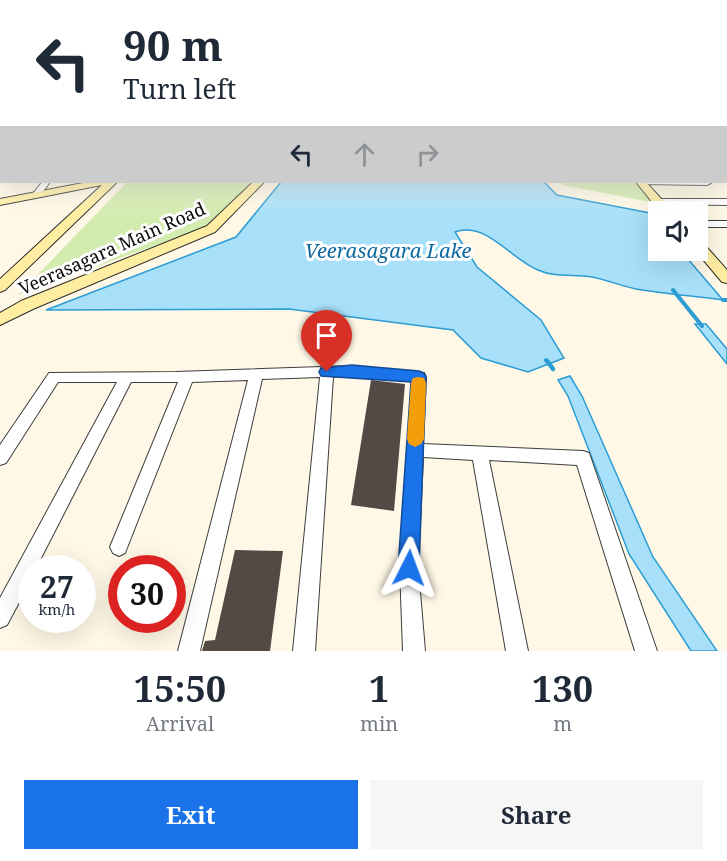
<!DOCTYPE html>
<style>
:root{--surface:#fff;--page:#f6f6f7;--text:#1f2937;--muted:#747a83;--accent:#1a73e8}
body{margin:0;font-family:"Noto Serif",serif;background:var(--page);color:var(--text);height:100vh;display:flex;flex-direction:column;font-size:22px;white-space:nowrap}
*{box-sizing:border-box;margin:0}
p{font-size:20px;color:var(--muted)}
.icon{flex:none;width:33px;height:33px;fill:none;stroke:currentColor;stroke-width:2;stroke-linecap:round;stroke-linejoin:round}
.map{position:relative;height:651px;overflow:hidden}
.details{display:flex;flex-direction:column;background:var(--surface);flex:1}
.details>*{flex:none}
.top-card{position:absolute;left:0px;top:0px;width:728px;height:183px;box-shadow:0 6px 24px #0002;background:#fff;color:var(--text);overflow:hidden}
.fabs{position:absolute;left:648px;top:201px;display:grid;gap:12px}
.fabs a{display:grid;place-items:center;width:60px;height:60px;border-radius:0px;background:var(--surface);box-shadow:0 6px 24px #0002;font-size:30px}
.speed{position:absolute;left:18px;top:555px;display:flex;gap:12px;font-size:30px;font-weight:700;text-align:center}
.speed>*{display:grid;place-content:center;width:78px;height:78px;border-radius:50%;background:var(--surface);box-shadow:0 6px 24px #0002;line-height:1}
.speed small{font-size:15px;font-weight:400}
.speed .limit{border:9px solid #d22;background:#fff;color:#111}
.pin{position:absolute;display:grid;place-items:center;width:51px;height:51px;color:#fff;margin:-62px -26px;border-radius:50% 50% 50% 0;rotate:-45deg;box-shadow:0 0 6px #0007}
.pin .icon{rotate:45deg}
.me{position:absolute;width:66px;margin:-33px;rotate:3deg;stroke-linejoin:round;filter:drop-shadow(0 0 4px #0008)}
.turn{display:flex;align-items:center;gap:21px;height:126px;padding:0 24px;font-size:27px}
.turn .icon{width:78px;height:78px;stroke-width:2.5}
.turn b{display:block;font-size:42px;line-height:51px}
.lanes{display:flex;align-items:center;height:57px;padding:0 24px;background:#0003;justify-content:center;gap:30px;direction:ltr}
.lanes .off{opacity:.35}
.eta{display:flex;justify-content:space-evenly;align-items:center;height:102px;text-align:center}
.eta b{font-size:36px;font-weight:700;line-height:42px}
.primary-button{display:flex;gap:12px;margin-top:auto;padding:12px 24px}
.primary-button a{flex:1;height:69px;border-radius:0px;background:var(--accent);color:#fff;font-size:24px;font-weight:700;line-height:69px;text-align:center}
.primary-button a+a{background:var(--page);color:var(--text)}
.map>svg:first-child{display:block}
.green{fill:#d2ebaf}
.water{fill:#a8e0f9;stroke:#2b9cd4;stroke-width:1.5}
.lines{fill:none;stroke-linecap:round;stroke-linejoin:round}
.stream-far1{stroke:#2b9cd4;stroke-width:4}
.stream{stroke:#2b9cd4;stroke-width:4.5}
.building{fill:#534a46}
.street-casing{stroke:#3d3d3d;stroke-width:2}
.secondary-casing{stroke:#2c2c2c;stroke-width:2}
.street{fill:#fff;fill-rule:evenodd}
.secondary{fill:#ffeea1;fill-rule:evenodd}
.route{fill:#1a73e8;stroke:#114b97;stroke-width:1.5}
.slow{fill:#f59e0b}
.labels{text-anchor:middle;stroke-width:6;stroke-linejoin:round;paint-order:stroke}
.street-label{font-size:18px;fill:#0a0a0a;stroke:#fff}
.water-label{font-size:20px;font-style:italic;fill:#0e6aa0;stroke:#fff}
</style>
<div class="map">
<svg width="727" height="651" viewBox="0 0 727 651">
<rect width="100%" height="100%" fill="#fff8e6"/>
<path class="green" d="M127,182H250L242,192L203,228L18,295Z
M561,182H636L655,203L563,185Z"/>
<path class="water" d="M281,182H544L557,195L650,213L658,224V250L681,251L723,300C694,296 665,294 636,289C622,286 607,280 592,277C574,274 555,278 538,270C510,259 487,221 455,232L477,267L541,320L564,358L528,372L481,358L453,330L289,309L46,310L236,237Z
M695,324H706L727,349V364Z
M570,376L582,396L653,557L717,651H691L629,554L568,396L558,380Z"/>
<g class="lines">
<path class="stream-far1" d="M673,290L702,326
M723,300H727
M546,360L549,364"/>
<path class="stream" d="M548,362L553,369"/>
</g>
<path class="building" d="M371,380L405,384L394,511L351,505Z
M235,550L283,551L270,651H202L205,641L215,640Z"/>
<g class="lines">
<g class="street-casing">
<path id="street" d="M726,127H727V131H726Z
M0,131H2V135H0Z
M726,139H727V143H726Z
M0,140H2V144H0Z
M726,153H727V157H726Z
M0,172H2L0,178Z
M726,174H727V179H726Z
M42,182H50L39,197H33L32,195Z
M637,182H710L711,183L707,185L641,184Z
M659,199H727V205L656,204V200Z
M698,221H727V227H698Z
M352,366L424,373L426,377L423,444L583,451L589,453L657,651H635L577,465L489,460L528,651H506L473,460L423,457L418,568L425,651H403L400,568L412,381L352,376L333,377L315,651H293L320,377L262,379L200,651H178L248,380L192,382L125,553L119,556L113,553L110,547L178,382H131L36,568H32V578L7,625L0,628V598L117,382H58L6,463L0,465V445L49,373L176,372Z"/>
</g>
<g class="secondary-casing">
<path id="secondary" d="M88,182H117L5,290L0,292V279L102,185L0,205V199Z
M253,182H264L215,232L33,309L0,325V313L21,301L207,226Z
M636,182H646L673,212H660Z
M698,242L703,243L727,270V283L722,282L695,250H698Z"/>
</g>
<use href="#street" class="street"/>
<use href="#secondary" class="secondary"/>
</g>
<linearGradient id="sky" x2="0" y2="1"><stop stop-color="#8ec6ef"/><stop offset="0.58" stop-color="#fffcf4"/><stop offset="1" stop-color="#fffcf4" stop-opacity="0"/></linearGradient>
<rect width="727" height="217" fill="url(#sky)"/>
<path class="route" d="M352,365L419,371L424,373L426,377L419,568L416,576L409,579L401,576L398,568L411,382L321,376L319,372L321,368Z"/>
<path class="slow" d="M418,377L424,378L426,383L424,439L421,444L415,447L409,444L407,439L411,383L413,378Z"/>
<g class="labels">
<g class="street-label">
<text transform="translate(112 249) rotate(-24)" y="6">Veerasagara Main Road</text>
</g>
<g class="water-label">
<text x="388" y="258">Veerasagara Lake</text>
</g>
</g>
</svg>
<div class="fabs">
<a><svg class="icon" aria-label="sound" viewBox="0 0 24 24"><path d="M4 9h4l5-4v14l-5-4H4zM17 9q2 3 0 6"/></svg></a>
</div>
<div class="speed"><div>27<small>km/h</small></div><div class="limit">30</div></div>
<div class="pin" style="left:327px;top:372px;background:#d93025"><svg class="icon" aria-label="arrive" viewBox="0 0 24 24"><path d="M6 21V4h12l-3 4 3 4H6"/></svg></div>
<svg class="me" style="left:409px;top:568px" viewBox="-20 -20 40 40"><path d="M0-17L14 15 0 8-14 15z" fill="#1a73e8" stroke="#fff" stroke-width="4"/></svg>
<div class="top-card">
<div class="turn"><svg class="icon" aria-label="left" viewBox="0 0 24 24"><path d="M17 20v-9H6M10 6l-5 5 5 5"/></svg><div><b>90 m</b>Turn left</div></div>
<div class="lanes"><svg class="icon" aria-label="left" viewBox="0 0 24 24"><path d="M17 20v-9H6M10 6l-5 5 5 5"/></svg><svg class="icon off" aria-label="ahead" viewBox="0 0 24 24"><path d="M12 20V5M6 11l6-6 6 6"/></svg><svg class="icon off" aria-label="right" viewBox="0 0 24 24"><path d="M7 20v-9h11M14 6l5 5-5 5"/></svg></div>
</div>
</div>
<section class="details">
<div class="eta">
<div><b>15:50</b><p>Arrival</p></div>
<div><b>1</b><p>min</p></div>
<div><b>130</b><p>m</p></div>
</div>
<div class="primary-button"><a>Exit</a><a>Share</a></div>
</section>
